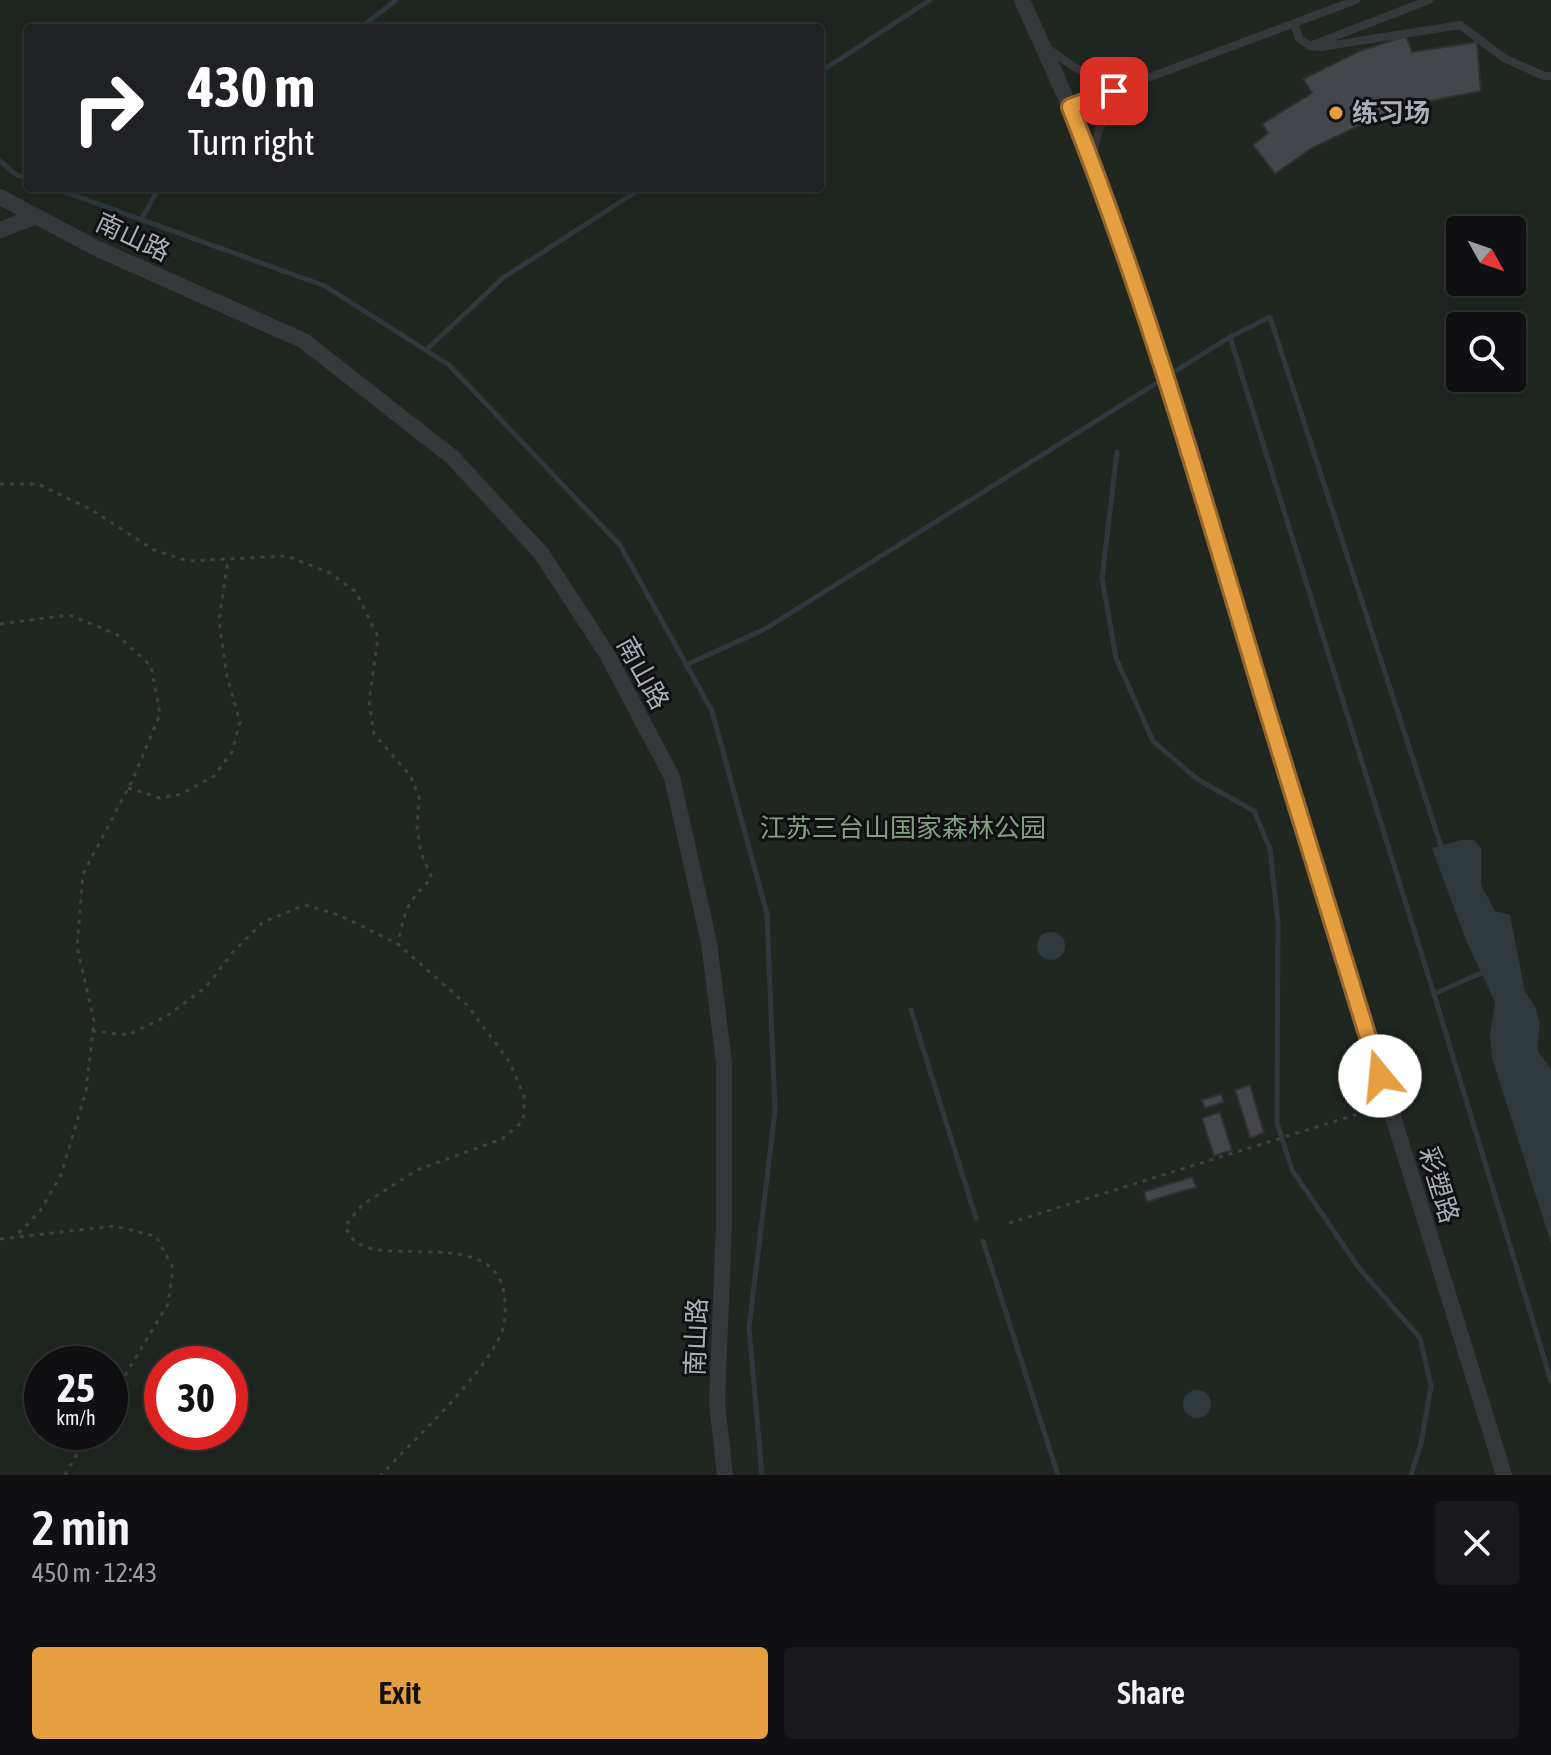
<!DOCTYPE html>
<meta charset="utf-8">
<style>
:root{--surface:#101012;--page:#19191b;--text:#f1f3f6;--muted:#9c9d9f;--line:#303032;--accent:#e69f40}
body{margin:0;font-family:"Asap Condensed","Noto Sans SC",sans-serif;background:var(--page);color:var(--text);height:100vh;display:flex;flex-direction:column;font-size:30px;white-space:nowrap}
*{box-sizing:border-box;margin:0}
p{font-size:26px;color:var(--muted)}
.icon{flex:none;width:44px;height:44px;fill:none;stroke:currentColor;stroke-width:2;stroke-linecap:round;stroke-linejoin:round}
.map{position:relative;height:1475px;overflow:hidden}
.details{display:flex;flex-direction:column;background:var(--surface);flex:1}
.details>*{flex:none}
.guide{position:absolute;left:24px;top:24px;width:800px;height:168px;border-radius:8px;box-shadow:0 8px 32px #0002,0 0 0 2px var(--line);background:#202124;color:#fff;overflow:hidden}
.needle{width:52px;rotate:130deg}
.controls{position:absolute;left:1446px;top:216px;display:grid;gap:16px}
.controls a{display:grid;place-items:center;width:80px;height:80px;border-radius:8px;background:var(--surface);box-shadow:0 8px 32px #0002,0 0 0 2px var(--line);font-size:40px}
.speed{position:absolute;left:24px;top:1346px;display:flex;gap:16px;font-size:40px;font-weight:700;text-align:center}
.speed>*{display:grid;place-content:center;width:104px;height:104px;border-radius:50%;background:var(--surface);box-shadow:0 8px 32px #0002,0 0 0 2px var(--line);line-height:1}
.speed small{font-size:20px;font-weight:400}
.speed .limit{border:12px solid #d22;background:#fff;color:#111}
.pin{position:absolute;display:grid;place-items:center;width:68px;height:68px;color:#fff;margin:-34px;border-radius:16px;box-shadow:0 4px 12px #0006}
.me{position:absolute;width:88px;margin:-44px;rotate:343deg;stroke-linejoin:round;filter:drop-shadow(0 0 6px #0008)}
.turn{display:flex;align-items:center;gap:28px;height:168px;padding:0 32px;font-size:36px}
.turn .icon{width:104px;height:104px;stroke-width:2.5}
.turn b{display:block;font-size:56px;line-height:68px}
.round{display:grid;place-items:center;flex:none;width:84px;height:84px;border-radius:8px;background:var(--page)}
.summary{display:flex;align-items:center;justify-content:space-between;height:136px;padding:0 32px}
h1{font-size:48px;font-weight:600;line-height:60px}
.cta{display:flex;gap:16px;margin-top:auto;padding:16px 32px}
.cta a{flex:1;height:92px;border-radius:8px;background:var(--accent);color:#111;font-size:32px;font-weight:600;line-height:92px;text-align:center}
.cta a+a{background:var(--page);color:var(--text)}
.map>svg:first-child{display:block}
.green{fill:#202721;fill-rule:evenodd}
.water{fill:#2f383d}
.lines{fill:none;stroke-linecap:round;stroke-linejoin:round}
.stream{stroke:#2f383d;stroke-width:5}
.building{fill:#45464b;stroke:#303033;stroke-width:2}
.path{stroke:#3d3f43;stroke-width:3;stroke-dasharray:4 6;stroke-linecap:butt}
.service{stroke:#37383c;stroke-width:8}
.minor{stroke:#37383c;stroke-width:16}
.route-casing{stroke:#96672a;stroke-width:20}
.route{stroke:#e69f40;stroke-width:14}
.poi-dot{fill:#e69f40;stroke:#111113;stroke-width:3}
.labels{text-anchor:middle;stroke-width:6;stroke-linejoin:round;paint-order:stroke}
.poi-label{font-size:26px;font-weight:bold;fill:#a9aeb7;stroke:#111113;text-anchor:start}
.street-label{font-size:26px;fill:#a9aeb7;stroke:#111113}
.park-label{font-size:26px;fill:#82a081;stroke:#111113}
</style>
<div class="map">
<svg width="1551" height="1475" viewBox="0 0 1551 1475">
<rect width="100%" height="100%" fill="#161618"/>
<path class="green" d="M0,0H1551V1475H0ZM28,28H820V188H28ZM1460,230H1512V282H1460ZM1460,326H1512V378H1460ZM42,1364H110V1432H42ZM162,1364H230V1432H162Z"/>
<path class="water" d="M1462,840H1474L1481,848V885L1495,911L1510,915L1525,992L1535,1006L1540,1023L1537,1050L1551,1069V1243L1492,1058L1490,1036L1495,1002L1466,940L1432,848Z
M1037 946a14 14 0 1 1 28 0a14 14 0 1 1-28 0Z
M1183 1404a14 14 0 1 1 28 0a14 14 0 1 1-28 0Z"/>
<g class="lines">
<path class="stream" d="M360,28L396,0
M820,72L930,0
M0,161L15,174L28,179
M54,188L325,286L449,365L620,545L712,711L767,914L775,1111L749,1328L762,1475
M141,220L159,188
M426,350L504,277L642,188
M1177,370L1230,337
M1117,452L1102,578L1116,658L1153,741L1197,779L1254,811L1270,849L1278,923L1277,1123L1292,1170L1359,1268L1420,1338L1431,1386L1421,1443L1411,1475
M686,665L765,629L1155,384
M1441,846L1270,317L1230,337L1434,994L1481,973
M1434,994L1551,1381
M911,1010L976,1218
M983,1241L1058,1475"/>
</g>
<path class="building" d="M1406,36L1412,52L1477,42L1481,91L1420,103L1365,123L1312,148L1275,174L1253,145L1268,133L1262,124L1312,93L1303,79L1357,52Z
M1250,1085L1264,1133L1250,1138L1235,1090Z
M1221,1094L1224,1102L1205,1108L1202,1100Z
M1220,1112L1232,1150L1214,1156L1202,1118Z
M1192,1177L1196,1187L1147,1202L1144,1192Z"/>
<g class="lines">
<path class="path" d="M0,484H38L90,509L154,550L188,561L287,556L330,573L356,592L378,637L369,701L374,734L410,775L419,797L417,827L421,853L432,878C406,903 405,910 398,944
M0,624L69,615L116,634L151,666L160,714L133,779L83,874L77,947L94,1021L86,1091L61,1175L40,1211L15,1237
M128,788L160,798L181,794L214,776L232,752L240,722L227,677L219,620L228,560
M92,1031L128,1035L167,1016L206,987L233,952L263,922L305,905L339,915L398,944L467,1005L509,1061L524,1096V1115L521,1123L502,1139L417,1170L362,1205L345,1226C350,1237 354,1243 366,1247C405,1260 496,1234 504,1294C506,1307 506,1325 500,1336C478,1382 416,1437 381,1475
M1009,1223L1374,1109
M0,1239L114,1226L156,1236L173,1268L168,1304L110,1400
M65,1475L90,1432"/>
<path class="service" d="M1294,23L1299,38L1310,46L1429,0
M1310,46L1321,47L1460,25L1504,58L1544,76H1551
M1046,47C1076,69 1092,82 1131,82
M1070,107L1356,0
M1093,155C1098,127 1106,106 1128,88"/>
<path class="minor" d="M1022,0L1070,107L1108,202L1191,452L1264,700L1504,1475
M0,197L96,248L304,341L452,457L541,553L607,654L672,777L709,943L724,1063V1223L717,1403L725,1475
M0,230L36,216"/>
</g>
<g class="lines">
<g class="route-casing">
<path id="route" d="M1114,91L1070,107C1147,301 1204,500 1264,700C1302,825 1341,950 1380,1076"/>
</g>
<use href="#route" class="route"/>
</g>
<circle class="poi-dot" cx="1336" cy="113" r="8"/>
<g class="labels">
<g class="poi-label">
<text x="1352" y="122">练习场</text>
</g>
<g class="street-label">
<text transform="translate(133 237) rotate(25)" y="9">南山路</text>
<text transform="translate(643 673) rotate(61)" y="9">南山路</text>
<text transform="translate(1439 1185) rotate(73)" y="9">彩塑路</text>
<text transform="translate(696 1337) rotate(-88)" y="9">南山路</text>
</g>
<g class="park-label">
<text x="903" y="837">江苏三台山国家森林公园</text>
</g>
</g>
</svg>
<div class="controls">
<a><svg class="needle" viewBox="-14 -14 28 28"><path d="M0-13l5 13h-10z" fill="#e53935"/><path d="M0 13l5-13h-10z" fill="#9c9d9f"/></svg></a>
<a><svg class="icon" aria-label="search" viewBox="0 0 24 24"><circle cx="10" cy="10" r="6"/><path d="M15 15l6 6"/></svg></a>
</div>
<div class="speed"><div>25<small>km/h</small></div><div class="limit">30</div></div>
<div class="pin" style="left:1114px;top:91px;background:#d93025"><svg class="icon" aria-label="arrive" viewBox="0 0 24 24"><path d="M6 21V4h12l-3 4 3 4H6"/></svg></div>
<svg class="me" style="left:1380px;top:1076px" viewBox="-20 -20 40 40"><circle r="19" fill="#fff"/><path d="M0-13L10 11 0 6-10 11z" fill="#e69f40"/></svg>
<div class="guide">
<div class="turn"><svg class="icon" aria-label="right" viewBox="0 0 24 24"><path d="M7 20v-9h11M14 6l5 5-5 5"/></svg><div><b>430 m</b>Turn right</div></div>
</div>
</div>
<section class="details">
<div class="summary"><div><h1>2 min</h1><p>450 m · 12:43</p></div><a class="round"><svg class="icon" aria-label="close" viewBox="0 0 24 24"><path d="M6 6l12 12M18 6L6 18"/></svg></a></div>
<div class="cta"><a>Exit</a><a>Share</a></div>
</section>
